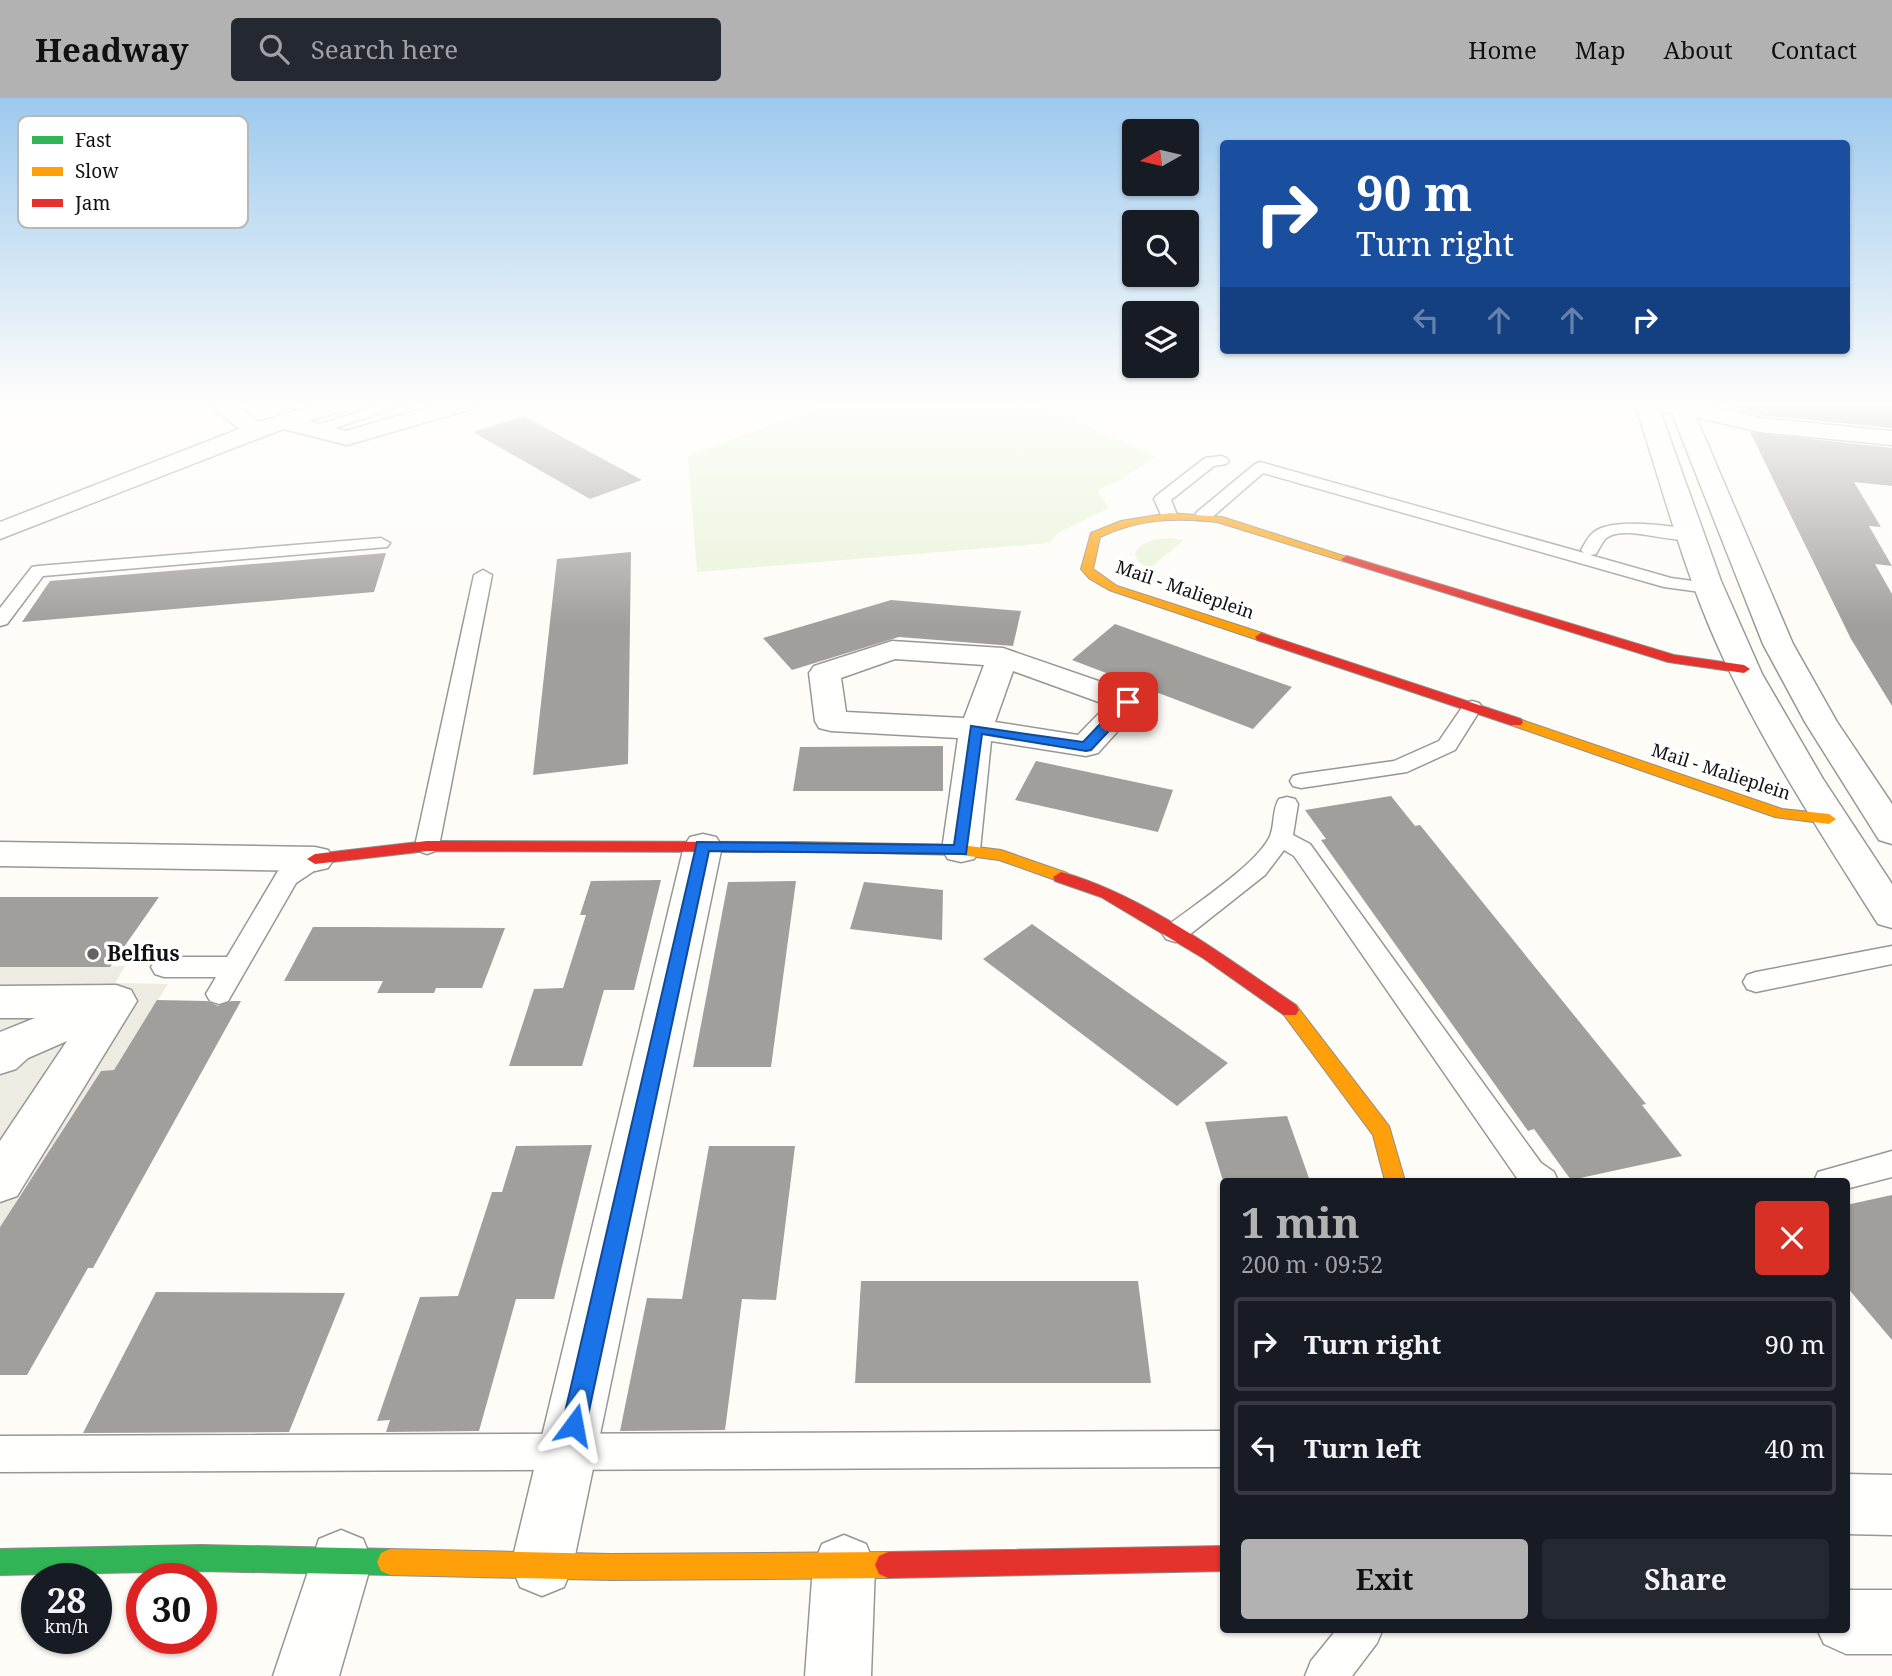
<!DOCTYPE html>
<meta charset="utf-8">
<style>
:root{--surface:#171b24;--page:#242831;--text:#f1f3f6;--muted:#9ea1a6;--line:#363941;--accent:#b2b2b3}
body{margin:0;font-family:"Noto Serif",serif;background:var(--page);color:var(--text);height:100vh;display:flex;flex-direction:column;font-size:26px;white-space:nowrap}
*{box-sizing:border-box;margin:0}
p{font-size:23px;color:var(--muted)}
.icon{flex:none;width:38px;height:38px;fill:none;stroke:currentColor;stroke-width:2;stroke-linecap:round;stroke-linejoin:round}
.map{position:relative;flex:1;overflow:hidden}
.sheet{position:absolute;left:1220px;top:1080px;width:630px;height:455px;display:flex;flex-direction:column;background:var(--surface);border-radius:7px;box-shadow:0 2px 5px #0004}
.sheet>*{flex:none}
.banner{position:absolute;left:1220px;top:42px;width:630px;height:214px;border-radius:7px;box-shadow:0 2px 5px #0004;background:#1a4fa0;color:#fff;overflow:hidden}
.needle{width:46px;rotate:262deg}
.fabs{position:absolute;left:1122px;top:21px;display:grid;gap:14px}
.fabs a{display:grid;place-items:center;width:77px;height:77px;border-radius:7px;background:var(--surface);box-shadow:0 2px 5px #0004;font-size:35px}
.speed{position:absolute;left:21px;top:1465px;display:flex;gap:14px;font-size:35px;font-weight:700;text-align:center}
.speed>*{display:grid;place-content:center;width:91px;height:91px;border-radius:50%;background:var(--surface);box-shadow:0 2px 5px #0004;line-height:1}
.speed small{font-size:18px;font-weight:400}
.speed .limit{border:10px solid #d22;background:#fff;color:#111}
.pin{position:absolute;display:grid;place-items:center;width:60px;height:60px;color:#fff;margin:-30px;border-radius:14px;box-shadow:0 4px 10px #0006}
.me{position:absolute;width:77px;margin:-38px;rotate:13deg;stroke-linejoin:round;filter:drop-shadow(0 0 5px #0008)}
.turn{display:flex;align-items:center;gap:24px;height:147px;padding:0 21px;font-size:32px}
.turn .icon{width:91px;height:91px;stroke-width:2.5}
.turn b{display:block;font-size:49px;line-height:60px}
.lanes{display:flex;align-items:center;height:66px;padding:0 21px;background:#0003;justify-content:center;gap:35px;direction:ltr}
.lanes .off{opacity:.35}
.round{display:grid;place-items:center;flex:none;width:74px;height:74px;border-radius:7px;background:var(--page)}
.summary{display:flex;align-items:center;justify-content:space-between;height:119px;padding:0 21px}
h1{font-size:42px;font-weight:700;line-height:52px;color:var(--accent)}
.button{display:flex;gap:14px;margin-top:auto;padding:14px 21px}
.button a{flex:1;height:80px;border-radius:7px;background:var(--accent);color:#111;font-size:28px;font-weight:700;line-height:80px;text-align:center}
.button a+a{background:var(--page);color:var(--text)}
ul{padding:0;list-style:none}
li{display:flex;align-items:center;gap:21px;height:94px;margin:0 14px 10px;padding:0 7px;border:4px solid var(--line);border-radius:7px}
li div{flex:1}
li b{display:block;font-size:26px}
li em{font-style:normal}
header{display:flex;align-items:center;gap:42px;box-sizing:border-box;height:98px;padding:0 35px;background:var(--accent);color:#111}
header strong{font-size:33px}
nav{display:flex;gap:38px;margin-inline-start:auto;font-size:24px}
.search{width:490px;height:63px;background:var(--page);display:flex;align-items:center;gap:18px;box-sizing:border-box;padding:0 24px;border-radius:7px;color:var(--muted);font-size:26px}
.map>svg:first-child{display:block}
.green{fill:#e7f3d7}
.plaza{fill:#edebe2}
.building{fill:#a19f9c}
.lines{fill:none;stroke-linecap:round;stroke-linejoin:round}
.lane-casing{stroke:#979795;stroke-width:3}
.street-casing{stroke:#979795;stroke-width:3}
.fast-casing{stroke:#8e8d8b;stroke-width:2}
.slow-casing{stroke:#8e8d8b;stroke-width:2}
.jam-casing{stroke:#8e8d8b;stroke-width:2}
.lane{fill:#fffffe;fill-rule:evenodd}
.street{fill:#fffffe;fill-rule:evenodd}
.fast{fill:#30b455;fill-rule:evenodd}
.slow{fill:#ff9f0a;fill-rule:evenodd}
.jam{fill:#e5322d;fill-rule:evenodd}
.route{fill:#1a73e8;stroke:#114b97;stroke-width:2}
.poi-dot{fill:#646362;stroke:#fff;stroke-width:2.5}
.labels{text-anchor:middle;stroke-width:7;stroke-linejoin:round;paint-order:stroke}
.far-street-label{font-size:18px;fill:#111;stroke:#fff}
.poi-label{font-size:21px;font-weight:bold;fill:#111;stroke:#fff;text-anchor:start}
.key{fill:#fff;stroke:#b8b8b8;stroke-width:2}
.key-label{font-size:19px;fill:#111}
</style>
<header>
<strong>Headway</strong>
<div class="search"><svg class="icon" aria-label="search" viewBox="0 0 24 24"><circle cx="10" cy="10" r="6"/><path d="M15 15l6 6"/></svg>Search here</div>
<nav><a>Home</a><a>Map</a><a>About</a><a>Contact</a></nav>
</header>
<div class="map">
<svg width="1892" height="1578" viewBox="0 0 1892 1578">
<rect width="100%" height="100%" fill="#fdfcf7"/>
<path class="green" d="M816,306H1037L1155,358L1124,380L1097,392L1109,410L1058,435L1049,445L697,474L688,358L820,309Z
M1170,440L1184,442L1149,471L1138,463L1135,456C1141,442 1156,441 1170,440Z"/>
<path class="plaza" d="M125,868L115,885L168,886L114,972L101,973L57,1040L69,1041L42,1085L27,1086L0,1129V869Z"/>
<path class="building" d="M1736,306H1892V330L1760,317L1739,313Z
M524,318L601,360L642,382L590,401L473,334Z
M1750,334L1892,350V388L1854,384L1881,429L1869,428L1892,468L1875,466L1892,496V608L1851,541Z
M631,454L628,666L533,677L557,461Z
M386,455L374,494L22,524L50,483Z
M891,502L1021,513L1013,548L899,539L792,572L763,540Z
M1115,526L1201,557L1292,589L1253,631L1072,562Z
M943,648V693H793L800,649Z
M1036,663L1173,692L1158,734L1015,702Z
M1391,698L1415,728L1420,727L1646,1006L1642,1007L1682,1058L1571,1082L1534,1031L1528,1033L1321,742L1326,741L1305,712Z
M661,782L634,892H604L582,968H509L534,891L563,890L586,817H580L591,783Z
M796,783L771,969H693L728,784Z
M864,784L943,792L942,842L850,831Z
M0,799H159L110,869H0Z
M1032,826L1130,896L1228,965L1177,1008L983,861Z
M313,829H364L505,830L482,890H436L434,895H377L383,883H284Z
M157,902L207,903L218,908L231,903H241L93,1170H88L27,1277H0V1129L101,973L114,972Z
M1287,1018L1310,1083H1223L1205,1024Z
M592,1047L554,1201H516L479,1333L386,1334L390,1322L377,1323L420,1199L458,1198L492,1094H502L516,1048Z
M709,1048H795L776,1202L742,1201L725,1332L620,1333L647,1200L682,1201Z
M1892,1097V1242L1846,1188V1107Z
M861,1183H1138L1151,1285H855Z
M156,1194L345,1195L289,1334L83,1335Z"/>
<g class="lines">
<g class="lane-casing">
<path id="lane" d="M385,306H407L320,335L315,336L308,332L310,329Z
M1221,358L1226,360L1229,363L1226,366L1214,368L1171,402L1177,417L1175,421H1163L1154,401L1156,398L1205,360Z
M1260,364L1584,455L1581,452C1585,446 1588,438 1594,434C1612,419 1675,428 1697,433L1699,437C1684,453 1626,423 1605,441C1602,445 1599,451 1596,456L1590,457L1671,480L1714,486L1717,490L1708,495L1664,489L1263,375L1209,422H1197L1195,418L1197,414L1255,366Z
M381,440L390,445L387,449L43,478L7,526L0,528V510L32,469L38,468Z
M483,472L492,477L439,748L435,753L427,756L419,753L415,748L474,477Z
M1472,603L1479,605L1482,609L1455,652L1407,674L1301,690L1293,688L1290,683L1293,678L1301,676L1394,663L1439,643L1465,605Z
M1287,699L1295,701L1298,706L1293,737L1310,746L1541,1065L1554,1074L1558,1083H1519L1294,758L1284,752L1265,777L1184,841L1175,844L1166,841L1162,835L1166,829C1192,808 1257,767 1270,738C1275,726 1272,712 1279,701Z
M315,753L323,755L327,761L323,767L296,785L228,903L219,906L210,903L206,896L216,879H164L155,876L151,869L155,862L164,859H227L278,773Z
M1892,848V866L1756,894L1747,891L1743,884L1747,877L1756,874Z
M1892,1053V1079L1846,1091V1083H1814L1818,1074Z
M1223,1333V1369L0,1374V1338Z
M1337,1531H1383L1377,1545L1352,1578H1305L1311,1563Z"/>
</g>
<g class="street-casing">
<path id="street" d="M209,306H235L259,324L318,306H353L350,311L308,323L346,333L439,306H475L472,311L347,347L283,331L0,441V424L239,331Z
M1635,306H1698L1760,320L1892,333V347L1760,334L1696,319L1793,546L1837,624L1892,706V746L1879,742L1805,624L1763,546L1672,315L1660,313L1721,483L1762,576L1823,681L1892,786V830L1878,826C1820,734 1760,643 1716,544C1682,467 1661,385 1635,306Z
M892,543L1003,550L1139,597L1144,604L1098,655L1086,658L991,643L980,752L974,761L961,764L948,761L942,752L958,640L831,633L819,630L815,623L809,575L814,568ZM895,561L984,567L964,620L846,614L841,580ZM1013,573L1107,607L1078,637L995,624Z
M703,736L716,739L722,748L573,1467L564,1489L542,1498L520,1489L511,1467L684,748L690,739Z
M0,744L315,749L328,752L334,761L328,770L315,773L0,768Z
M116,887L131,892L137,903L17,1098L0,1104V1043L67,943L28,960L16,971L0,976V934L35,920H0V888Z
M1846,1376L1892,1377V1437L1846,1436Z
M341,1432L363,1441L372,1463L339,1578H273L319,1441Z
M844,1437L866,1446L875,1468L871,1578H805L813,1468L822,1446Z
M1846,1492H1892V1556H1846L1824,1546L1817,1531H1846Z"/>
</g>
<g class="fast-casing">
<path id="fast" d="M201,1447L390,1451L399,1455L403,1464L399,1473L390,1477L201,1473L0,1477V1451Z"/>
</g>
<g class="slow-casing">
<path id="slow" d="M1170,415L1222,419L1353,461L1343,463L1217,424C1175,419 1138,421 1100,439L1093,471L1117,488L1265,536L1267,539L1261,543L1109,492L1090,481L1081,471L1091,435L1121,423Z
M1516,620L1782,711L1829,716L1836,721L1829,726L1775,719L1511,627L1509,624L1511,621Z
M798,744L961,747L1001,752L1067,775L1069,779L1061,784L999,762L961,757L793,753L790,749Z
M1290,905L1296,907L1389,1028L1405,1083H1385L1373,1037L1284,917L1281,912L1284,907Z
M390,1451L611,1456L888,1454L897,1458L901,1467L897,1476L888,1480L611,1482L390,1477L381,1473L377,1464L381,1455Z"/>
</g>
<g class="jam-casing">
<path id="jam" d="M1347,458L1674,557L1744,567L1750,571L1744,575L1668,564L1343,463L1341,461Z
M1261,535L1521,621L1523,624L1521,627H1511L1257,542L1255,539Z
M427,743L798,744L806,749L798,754L427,753L315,766L307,761L315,756Z
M1061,774C1144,797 1225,859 1296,907L1299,912L1296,917H1284L1203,860L1101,799L1055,783L1053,779Z
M1223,1448V1473L888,1480L879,1476L875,1467L879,1458L888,1454Z"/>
</g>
<use href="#lane" class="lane"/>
<use href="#street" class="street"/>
<use href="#fast" class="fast"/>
<use href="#slow" class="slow"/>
<use href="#jam" class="jam"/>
</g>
<linearGradient id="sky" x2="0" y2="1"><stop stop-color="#9dc9ee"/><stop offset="0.58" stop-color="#fefefb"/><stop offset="1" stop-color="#fefefb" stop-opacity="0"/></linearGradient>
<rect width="1892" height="527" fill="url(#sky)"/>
<path class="route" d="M1128,600L1133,601V607L1091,652L1086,653L982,636L966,756L709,753L586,1327L582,1335L574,1339L566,1335L562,1327L697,744L954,747L971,628L1083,644L1124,601Z"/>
<circle class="poi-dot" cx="93" cy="856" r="7"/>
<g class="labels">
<g class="far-street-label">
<text transform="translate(1185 492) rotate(19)" y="6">Mail - Malieplein</text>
<text transform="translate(1721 674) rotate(18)" y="6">Mail - Malieplein</text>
</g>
<g class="poi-label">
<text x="107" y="863">Belfius</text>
</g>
</g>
<rect x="18" y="18" width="230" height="112" rx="10" class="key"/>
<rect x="32" y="38" width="31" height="8" fill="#30b455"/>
<rect x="32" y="69" width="31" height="9" fill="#ff9f0a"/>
<rect x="32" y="101" width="31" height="8" fill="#e5322d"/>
<g class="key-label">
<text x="75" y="49">Fast</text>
<text x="75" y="80">Slow</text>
<text x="75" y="112">Jam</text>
</g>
</svg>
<div class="fabs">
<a><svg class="needle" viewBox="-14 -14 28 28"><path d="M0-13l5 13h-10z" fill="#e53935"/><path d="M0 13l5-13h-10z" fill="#9ea1a6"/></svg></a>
<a><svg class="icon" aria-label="search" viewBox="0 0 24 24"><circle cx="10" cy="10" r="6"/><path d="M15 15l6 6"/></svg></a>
<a><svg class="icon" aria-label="layers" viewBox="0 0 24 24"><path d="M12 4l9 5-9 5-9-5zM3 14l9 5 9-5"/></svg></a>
</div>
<div class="speed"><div>28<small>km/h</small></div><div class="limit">30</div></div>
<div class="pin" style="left:1128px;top:604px;background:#d93025"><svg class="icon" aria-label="arrive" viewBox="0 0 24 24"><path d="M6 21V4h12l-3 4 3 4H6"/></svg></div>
<svg class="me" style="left:574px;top:1327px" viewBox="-20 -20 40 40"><path d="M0-17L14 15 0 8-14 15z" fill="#1a73e8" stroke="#fff" stroke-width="4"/></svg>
<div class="banner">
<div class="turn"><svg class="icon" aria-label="right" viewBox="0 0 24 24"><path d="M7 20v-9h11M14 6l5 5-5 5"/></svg><div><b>90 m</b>Turn right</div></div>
<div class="lanes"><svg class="icon off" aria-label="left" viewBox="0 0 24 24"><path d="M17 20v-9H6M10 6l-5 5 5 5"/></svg><svg class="icon off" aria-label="ahead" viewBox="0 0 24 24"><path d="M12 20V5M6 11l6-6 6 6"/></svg><svg class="icon off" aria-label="ahead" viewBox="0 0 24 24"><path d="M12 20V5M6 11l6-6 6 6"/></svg><svg class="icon" aria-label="right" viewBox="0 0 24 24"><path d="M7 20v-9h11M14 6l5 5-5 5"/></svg></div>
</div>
<section class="sheet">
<div class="summary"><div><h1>1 min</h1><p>200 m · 09:52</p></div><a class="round" style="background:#d93025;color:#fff"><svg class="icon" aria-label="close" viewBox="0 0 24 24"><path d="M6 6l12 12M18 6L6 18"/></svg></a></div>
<ul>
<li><svg class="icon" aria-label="right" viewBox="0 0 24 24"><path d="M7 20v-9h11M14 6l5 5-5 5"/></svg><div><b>Turn right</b></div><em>90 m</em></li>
<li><svg class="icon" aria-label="left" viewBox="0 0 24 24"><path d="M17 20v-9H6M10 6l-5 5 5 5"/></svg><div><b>Turn left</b></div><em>40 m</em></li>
</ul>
<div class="button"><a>Exit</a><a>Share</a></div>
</section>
</div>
